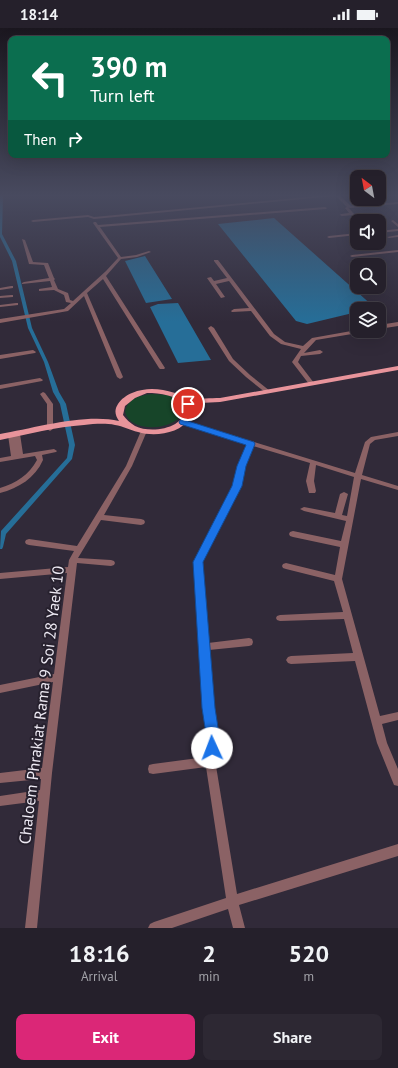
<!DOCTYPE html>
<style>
:root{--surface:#25202b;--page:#2d2833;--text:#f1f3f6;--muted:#a3a3a9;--line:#423e47;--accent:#db2777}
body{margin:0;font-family:"PT Sans",sans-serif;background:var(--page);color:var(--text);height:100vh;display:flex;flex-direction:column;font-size:15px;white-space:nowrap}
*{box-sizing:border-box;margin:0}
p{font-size:13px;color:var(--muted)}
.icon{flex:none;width:22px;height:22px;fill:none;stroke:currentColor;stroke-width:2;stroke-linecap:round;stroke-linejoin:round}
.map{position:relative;height:900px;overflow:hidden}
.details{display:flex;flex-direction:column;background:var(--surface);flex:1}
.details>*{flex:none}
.top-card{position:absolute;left:8px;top:8px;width:382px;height:122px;border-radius:8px;box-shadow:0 4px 16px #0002,0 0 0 1px var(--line);background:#0b6e4f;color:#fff;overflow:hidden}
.needle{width:26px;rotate:328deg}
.tools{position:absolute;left:350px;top:142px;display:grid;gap:8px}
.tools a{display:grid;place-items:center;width:36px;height:36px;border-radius:8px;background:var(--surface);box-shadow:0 4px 16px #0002,0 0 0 1px var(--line);font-size:20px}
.pin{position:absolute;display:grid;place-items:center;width:34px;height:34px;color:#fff;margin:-17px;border:2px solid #fff;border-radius:50%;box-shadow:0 1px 4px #0007}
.me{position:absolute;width:44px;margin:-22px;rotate:358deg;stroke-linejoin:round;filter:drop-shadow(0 0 3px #0008)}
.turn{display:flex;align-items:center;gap:14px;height:84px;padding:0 16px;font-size:18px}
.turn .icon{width:52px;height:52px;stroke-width:2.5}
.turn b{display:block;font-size:28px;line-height:34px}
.then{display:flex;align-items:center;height:38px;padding:0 16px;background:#0003;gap:8px;font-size:15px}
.eta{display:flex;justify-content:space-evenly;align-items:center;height:68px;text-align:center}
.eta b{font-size:24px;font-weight:700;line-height:28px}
.button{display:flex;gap:8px;margin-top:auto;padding:8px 16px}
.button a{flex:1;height:46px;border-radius:8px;background:var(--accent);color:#fff;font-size:16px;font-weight:700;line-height:46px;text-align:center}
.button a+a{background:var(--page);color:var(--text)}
.status{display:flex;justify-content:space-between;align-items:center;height:28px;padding:0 20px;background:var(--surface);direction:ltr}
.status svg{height:11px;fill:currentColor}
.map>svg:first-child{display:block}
.green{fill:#174529}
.water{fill:#266e98}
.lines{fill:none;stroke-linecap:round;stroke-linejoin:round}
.canal{fill:#266e98;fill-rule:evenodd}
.minor{fill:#8b6265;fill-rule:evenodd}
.major{fill:#e8949b;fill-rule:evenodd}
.route{fill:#1a73e8;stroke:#114b97}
.labels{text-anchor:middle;stroke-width:4;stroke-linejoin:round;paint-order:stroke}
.near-street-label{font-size:16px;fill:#eeeaf4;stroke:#27212e}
</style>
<div class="status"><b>18:14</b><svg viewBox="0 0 49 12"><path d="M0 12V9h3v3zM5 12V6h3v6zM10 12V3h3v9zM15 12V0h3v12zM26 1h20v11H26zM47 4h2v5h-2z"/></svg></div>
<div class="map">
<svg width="398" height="900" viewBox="0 0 398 900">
<rect width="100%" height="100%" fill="#312a39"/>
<path class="green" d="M152,366L168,367L180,374L184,383C176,403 130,406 125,384C127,371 140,367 152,366Z"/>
<path class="water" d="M274,190L374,279L357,281V284L307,296L296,293L218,196Z
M145,228L172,271L146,275L125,233Z
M178,275L211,332L178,335L150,279L158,276Z"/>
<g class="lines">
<path class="canal" d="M0,168H3L2,206L16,233L32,300L48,334L59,364L66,376L75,417L72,431L6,506L3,519L2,521H0L1,503L67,430L69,417L60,376L53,364L44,334L28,300L12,233L0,209Z"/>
<path class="minor" d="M317,168H334L94,191L88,189L33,194L31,193L33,192L88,187L94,189Z
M336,168H340L351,178L398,174V176L350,180H349L354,186L353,187L342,188L340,187L341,186L349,185L345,180L347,179Z
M325,179L327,180L326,181L100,199L121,229L136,227L149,223L151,224L137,229L121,231L106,248L165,340L164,341H160L159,340L103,251L87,265L123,349L122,350L120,351L117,349L84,268L68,283L0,295V291L64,281L71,275L66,274L64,267L54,262L39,263V261L52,259L50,253L22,256V255L24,254L49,250L44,237L29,236L22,211L25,212L33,234L48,235L54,250L55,251L54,252L58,261L68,265L70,272L73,273L106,243L118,230L93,195L94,194H96L98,197Z
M393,192L398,196V199L391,193Z
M353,197L357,199V202L352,199L351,198Z
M398,201V203L379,205V203Z
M357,205V207L329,210L327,209L329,208Z
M398,207V209L389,210L387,209Z
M398,222V224L352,229L350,228L352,227Z
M214,232H218L274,306L285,314L303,318L312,310L357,302V303H361L358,305L316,312L304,325L320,322L323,324L320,326L301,328L298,334L314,355L313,356H309L292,334L301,321L281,316L270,308L251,283L232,284L231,283L234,281L249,280L229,253L216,256L225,269L221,270L207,250L211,249L214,253L227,250L214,233Z
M11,258H13V260L0,262V260Z
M11,267H13V269L0,270V268Z
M16,275H18V277L0,279V277Z
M398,294V298L379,301V297Z
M211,298L214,300L233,331L250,347L270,363L271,364L270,365H266L246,349L229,333L208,300Z
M33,322L36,324L35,325L0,331V327Z
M40,350L43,352L42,353L0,361V357Z
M43,364L45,365L53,376V401L50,403L47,401V376L40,366Z
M183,392L355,445L365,414L371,409L398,404V408L375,412L370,416L362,447L398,458V462L361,451L342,551L380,688L398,684V692L382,696L387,715L398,741V758L394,757L377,715L355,633L291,636L288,635L286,632L288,629L291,628L353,625L344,591L280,593L277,592L276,590L277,588L280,587L343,584L334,553L286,541L283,540L282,538L283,536L286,535L335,547L340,519L293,509L290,508L289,506L290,504L293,503L341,513L346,493L304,483L300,481L304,479L335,485L340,466L344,464L348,466L342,487L347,488L354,449L316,437L314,453L316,463L315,465H309L306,453L310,435L253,418L244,437L241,458L202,534L208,615L249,610L252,611L253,614L252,617L249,618L209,622L213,680L218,706L216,738L237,866L398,816V828L239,877L245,900H233L228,881L172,900H148L150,896L154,894L226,870L206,739L153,746L149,745L148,741L149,737L153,736L206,729L208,706L203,680L194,534L233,458L238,437L248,416L181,395L180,394Z
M144,401L147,403L132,438L104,487L141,491L144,492L145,494L144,496L141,497L101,492L78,530L111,532L114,533L115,535L114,537L111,538L77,535L52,745L37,900H25L39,773L0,778V768L40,762L41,751L0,755V745L42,740L53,654L0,665V657L54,646L67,545L0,551V545L68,539L69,532L74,523L29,517L26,516L25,514L26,512L29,511L77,518L126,438L141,403Z
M17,404L20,406L23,426L54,421L57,423L56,424L42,427L43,432C35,450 19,460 0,465V460C16,455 29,447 37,432L35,428L0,434V430L11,428L8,407L11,405L14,406L15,405Z"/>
<path class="major" d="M398,338V342L220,374L200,375L191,374C195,380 194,384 190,390C180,406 154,409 138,404C130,402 123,398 115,397C105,395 94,396 84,397C56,399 28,406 0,412V406C34,400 86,385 119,393C115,387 114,382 118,376C121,371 127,367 132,365C157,355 174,367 198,370C205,371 213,370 220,370ZM147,365C160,365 177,367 186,378C186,401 151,406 135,398C130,395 126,391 123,387L125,378L135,370Z"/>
</g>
<linearGradient id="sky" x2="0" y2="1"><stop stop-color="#1b171f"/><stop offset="0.57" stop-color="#484a5f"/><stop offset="1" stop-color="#484a5f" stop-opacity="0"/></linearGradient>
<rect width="398" height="294" fill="url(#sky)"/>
<path class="route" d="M185,374H191L193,385L188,393L254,414L255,416L246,438L242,458L203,534L215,680L219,706V720L217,724L212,726L207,724L205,720L206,706L202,680L193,534L232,458L237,438L246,417L180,396L179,394L185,385Z"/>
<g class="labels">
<g class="near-street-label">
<text transform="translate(41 677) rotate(-83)" y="6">Chaloem Phrakiat Rama 9 Soi 28 Yaek 10</text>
</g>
</g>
</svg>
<div class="tools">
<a><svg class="needle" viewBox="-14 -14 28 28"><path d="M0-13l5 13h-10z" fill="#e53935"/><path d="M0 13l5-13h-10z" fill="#a3a3a9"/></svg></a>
<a><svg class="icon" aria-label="sound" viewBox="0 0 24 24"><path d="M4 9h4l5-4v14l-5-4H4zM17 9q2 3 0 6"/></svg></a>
<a><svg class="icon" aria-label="search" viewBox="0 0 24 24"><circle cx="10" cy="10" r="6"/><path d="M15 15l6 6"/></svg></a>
<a><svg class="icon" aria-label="layers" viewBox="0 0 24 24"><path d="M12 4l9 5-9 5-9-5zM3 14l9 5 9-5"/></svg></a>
</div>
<div class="pin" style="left:188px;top:376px;background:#d93025"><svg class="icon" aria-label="arrive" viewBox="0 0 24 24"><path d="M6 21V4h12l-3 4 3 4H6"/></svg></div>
<svg class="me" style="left:212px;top:720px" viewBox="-20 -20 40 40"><circle r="19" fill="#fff"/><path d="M0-13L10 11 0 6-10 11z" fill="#1a73e8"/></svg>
<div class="top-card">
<div class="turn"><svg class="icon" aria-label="left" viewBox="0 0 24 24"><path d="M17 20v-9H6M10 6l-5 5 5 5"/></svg><div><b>390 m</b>Turn left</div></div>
<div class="then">Then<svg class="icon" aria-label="right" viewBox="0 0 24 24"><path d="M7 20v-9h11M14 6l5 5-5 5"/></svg></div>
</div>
</div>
<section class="details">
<div class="eta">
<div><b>18:16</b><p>Arrival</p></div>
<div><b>2</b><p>min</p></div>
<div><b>520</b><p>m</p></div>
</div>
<div class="button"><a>Exit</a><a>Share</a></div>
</section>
